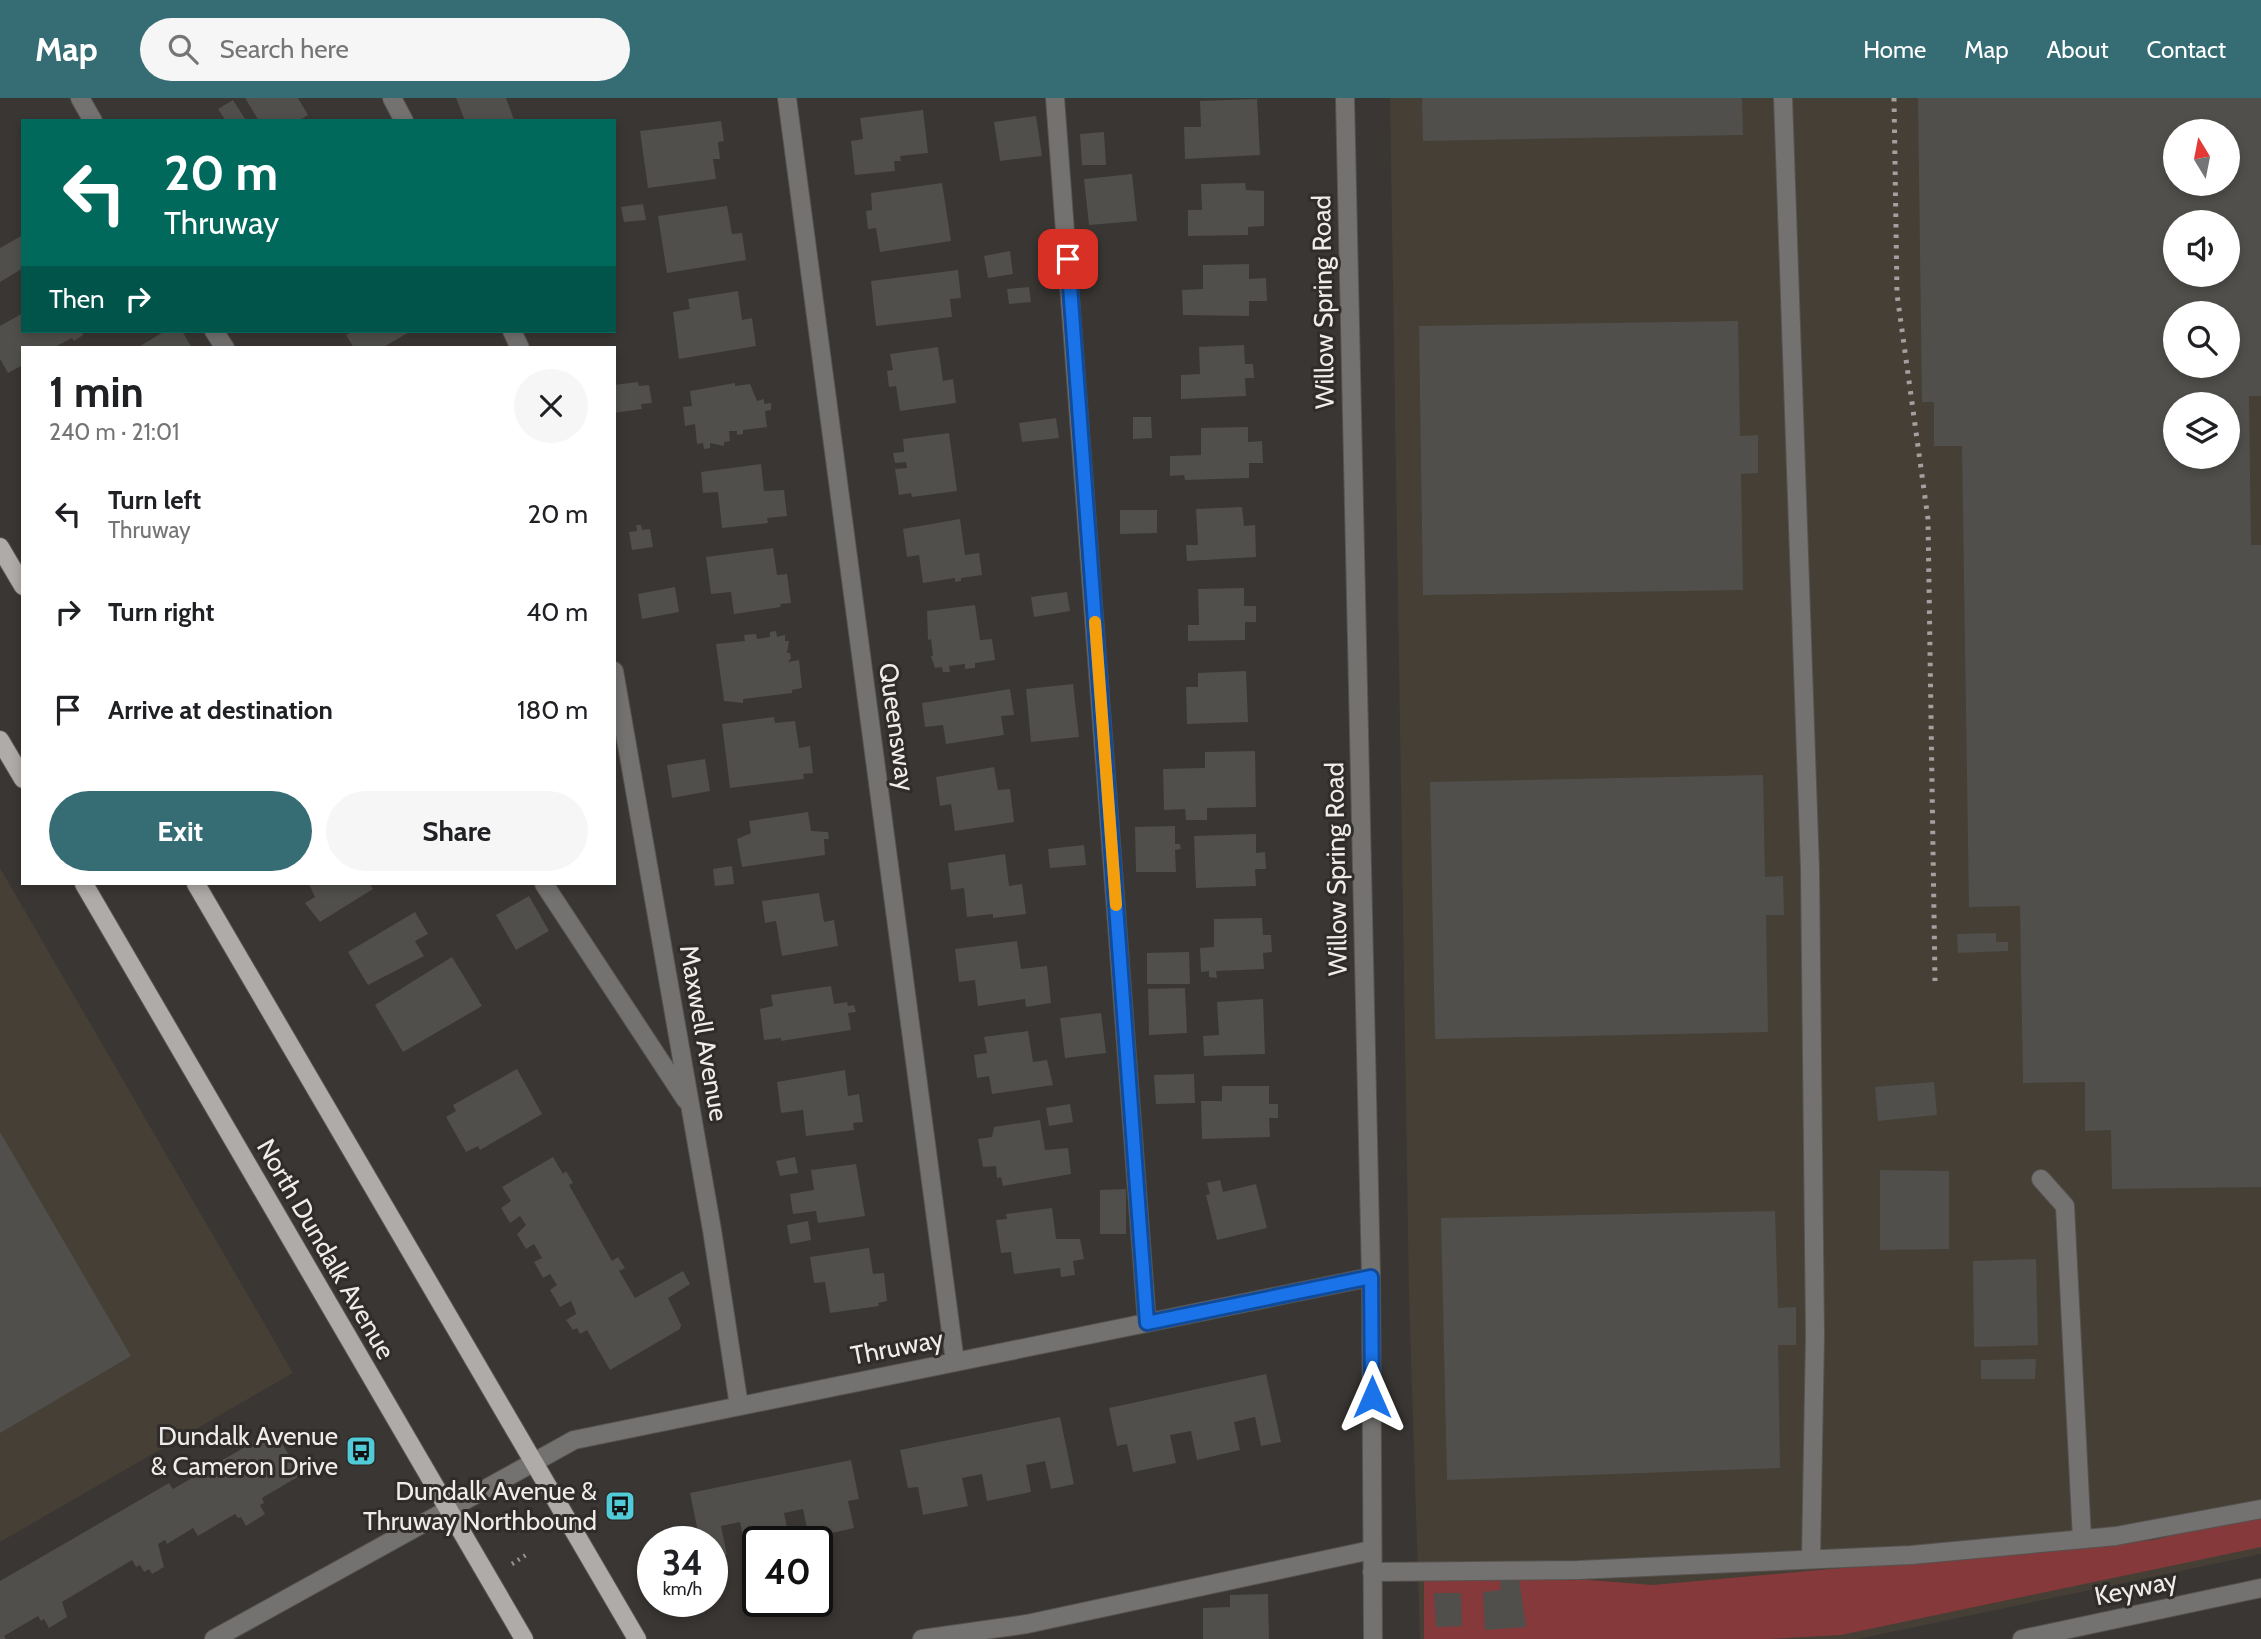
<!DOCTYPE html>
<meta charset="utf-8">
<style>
:root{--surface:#fff;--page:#f6f6f6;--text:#202124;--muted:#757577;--accent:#366d75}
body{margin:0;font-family:Cabin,sans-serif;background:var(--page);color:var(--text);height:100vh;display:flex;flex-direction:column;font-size:26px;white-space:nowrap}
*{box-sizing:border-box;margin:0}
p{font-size:23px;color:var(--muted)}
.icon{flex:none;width:38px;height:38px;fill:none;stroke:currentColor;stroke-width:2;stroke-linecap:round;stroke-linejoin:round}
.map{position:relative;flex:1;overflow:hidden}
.panel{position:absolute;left:21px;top:248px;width:595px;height:539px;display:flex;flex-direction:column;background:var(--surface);border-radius:0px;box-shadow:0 4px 10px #0003}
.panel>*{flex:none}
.top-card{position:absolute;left:21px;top:21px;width:595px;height:214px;border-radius:0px;box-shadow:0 4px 10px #0003;background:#00695c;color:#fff;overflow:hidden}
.needle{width:46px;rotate:350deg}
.fabs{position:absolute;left:2163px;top:21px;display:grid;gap:14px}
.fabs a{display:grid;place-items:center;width:77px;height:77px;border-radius:50%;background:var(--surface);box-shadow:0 4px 10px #0003;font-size:35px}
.speed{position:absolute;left:637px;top:1428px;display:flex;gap:14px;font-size:35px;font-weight:700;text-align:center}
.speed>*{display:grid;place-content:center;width:91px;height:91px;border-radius:50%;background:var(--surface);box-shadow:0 4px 10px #0003;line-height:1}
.speed small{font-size:18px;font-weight:400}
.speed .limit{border:4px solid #111;border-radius:10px;background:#fff;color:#111}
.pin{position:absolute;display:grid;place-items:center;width:60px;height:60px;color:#fff;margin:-30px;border-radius:14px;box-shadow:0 4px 10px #0006}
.me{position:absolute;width:77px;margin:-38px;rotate:0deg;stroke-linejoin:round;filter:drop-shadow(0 0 5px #0008)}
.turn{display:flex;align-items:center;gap:24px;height:147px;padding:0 28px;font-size:32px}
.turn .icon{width:91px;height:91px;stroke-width:2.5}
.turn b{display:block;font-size:49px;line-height:60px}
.then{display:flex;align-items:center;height:66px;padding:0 28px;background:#0003;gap:14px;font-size:26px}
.round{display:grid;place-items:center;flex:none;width:74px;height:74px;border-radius:37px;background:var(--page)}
.headline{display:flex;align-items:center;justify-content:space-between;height:119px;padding:0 28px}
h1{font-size:42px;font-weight:700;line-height:52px}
.action{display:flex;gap:14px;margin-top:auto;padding:14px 28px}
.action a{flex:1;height:80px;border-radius:42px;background:var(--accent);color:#fff;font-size:28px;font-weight:700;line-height:80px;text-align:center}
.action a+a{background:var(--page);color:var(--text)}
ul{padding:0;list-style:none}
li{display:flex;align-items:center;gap:21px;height:98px;padding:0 28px}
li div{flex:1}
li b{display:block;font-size:26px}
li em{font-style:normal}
header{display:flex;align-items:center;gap:42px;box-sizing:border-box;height:98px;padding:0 35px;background:var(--accent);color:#fff}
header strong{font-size:33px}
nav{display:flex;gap:38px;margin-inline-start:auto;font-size:24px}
.search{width:490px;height:63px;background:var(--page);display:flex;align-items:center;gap:18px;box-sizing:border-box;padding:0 24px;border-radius:38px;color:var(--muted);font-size:26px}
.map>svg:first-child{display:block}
.built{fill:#453f36;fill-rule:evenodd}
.green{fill:#85393a}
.building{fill:#504f4b;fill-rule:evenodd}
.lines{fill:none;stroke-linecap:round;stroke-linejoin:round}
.minor-casing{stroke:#565350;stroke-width:20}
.major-casing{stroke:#565350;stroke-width:20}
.path{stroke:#969491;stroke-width:4.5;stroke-dasharray:2 5;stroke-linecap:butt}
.minor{stroke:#747271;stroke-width:18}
.major{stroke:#afaba9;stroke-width:18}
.rail{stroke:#a3a19f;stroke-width:5;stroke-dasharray:3.5 7;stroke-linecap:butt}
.route-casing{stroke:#114b97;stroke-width:18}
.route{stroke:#1a73e8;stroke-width:12}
.slow{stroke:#f59e0b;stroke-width:12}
.labels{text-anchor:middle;stroke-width:6;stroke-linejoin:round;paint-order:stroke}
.street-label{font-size:26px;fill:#eeedeb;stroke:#2f2c29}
.poi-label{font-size:26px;fill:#eeedeb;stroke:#2f2c29;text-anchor:end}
</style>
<header>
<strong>Map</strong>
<div class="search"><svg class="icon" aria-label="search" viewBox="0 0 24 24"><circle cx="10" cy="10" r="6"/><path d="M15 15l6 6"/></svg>Search here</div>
<nav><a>Home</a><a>Map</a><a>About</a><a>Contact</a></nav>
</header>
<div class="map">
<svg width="2261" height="1541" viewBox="0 0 2261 1541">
<rect width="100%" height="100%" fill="#393633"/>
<path class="built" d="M1390,0H2261V1456L1858,1541H1420L1409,1197ZM2175,33H2228V86H2175ZM2175,124H2228V177H2175ZM2175,215H2228V268H2175ZM2175,306H2228V359H2175Z
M0,770L293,1275L0,1444Z"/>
<path class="green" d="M2261,1414V1449L1841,1537L1770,1541H1424V1480L1510,1476L1653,1487L2154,1442Z"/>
<path class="building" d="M245,0H298L308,17L298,23H259Z
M456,0H506L514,22L465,23Z
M1422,0H1742L1743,37L1423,43Z
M1918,0H2261V298H2249L2251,447H2261V1089L2112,1091L2111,1032L2085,1033V984L2023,985L2020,808L1969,809L1962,348H1934V304H1922ZM2175,33H2228V86H2175ZM2175,124H2228V177H2175ZM2175,215H2228V268H2175ZM2175,306H2228V359H2175Z
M1257,1L1260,57L1185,61L1184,29H1201L1200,3Z
M233,2L245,21L242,23H226L218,11Z
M923,12L928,55L900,58L901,63H894L895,73L855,77L851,43L863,41L860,20Z
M1036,18L1042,58L1000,63L994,24Z
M721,23L724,43L718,44L720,61H713L716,81L648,90L640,33Z
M1104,34L1106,67H1082L1080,36Z
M1132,76L1137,123L1089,127L1084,81Z
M942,85L951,143L880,154L876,130L868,131L866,113L872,112L871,95Z
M1245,85L1246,92L1264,93V128L1248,129V137L1188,138V112H1202L1201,86Z
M643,106L646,122L624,124L621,109Z
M727,108L732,136L742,135L746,162L667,175L658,118Z
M23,137V170L0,184V150Z
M1010,153L1013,176L988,180L984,158Z
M1249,166V181L1266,180L1267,203H1249V218L1183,217L1182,192L1203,191V167Z
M958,172L961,200L950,201L952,219L876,228L871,183Z
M1029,189L1031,204L1009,206L1007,191Z
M738,193L742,222L752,220L756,248L679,261L673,214L690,211L688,201Z
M23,215V233H81L83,237L74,243L72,240L53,250H23V267L8,275L0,261V228Z
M1738,223L1740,338L1758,337V375L1741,376L1743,492L1423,497L1419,228Z
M165,233H182L192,250H137Z
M353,233H411L382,250H354L346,237Z
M1244,247L1245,266H1253L1254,280H1245L1246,298L1181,301V277L1200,276L1199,249Z
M938,249L943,283L953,281L956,305L900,313L896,288L889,289L887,273L893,272L890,256Z
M638,284L639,288L649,287L652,305L641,306L642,311L614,315V287Z
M735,285V288L750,286L757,303L764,301V306L771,305V312L765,313L767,329L743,332V336L737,337V333H729L730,343L724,344V348L710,345V350L704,351L703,345L697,346L695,326L685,328L683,309L692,308L690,293Z
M1133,319H1151L1152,340L1133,341Z
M1056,320L1059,340L1022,344L1019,325Z
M1248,329V344L1262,343L1263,365H1249V380L1185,382L1184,377L1170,378V358L1201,357V330Z
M949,335L957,393L912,399L911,395L899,397L895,371L907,370L906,364L895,365L893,355L904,354L903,341Z
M761,366L764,393L784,392L787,418L767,420L768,425L722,430L718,394L703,395L701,374Z
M1242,409L1244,428L1255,427L1256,459L1187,463L1186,447H1198L1196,411Z
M1120,412H1157V435L1120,436Z
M960,421L965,457L979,455L982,477L961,480V483L955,484V480L923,485L919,457L907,459L903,431Z
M636,427H641L642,432L650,431L653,449L632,452L629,434L637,433Z
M773,450L777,477L787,476L791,505L780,506L781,509L734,516L731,494L711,496L706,459Z
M675,489L679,514L642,521L638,496Z
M1244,490V508H1256V524H1245V542L1188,543V527H1199L1198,491Z
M1067,494L1070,513L1034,519L1031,499Z
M975,507L980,542L992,541L995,562L975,565V570L965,571V566L949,568L950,574H943L942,569L935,570L931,558H933L931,541L928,542L927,513Z
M776,533L777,539L785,537V543H789L787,555H790L791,560L788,564L799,562L802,590L792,592V595L743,601V605L724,603L716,546L745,543L744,537L756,536L757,541L770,539V534Z
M1246,573L1248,624L1187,626L1186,589H1198V575Z
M1073,586L1079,639L1031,644L1026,591Z
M1010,591L1014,617L1001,618L1004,637L946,646L943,627L925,629L922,605Z
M774,619L775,625L795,623L799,650L810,648L813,675L803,676L804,681L730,690L722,626Z
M1255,653L1256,709L1207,710V722H1186L1185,711L1164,712L1163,671L1205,670V654Z
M705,661L710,693L672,700L667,667Z
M994,669L998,692L1010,691L1014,724L955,733L951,706L940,708L936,679Z
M1763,677L1765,779L1783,778L1784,817H1766L1768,934L1435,941L1430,684Z
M808,714L811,733L828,734L829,741H824L825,757L742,769L737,741L751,735L749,723Z
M1175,728V746H1180L1181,751L1175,752L1176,774H1136L1135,729Z
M1256,736V755L1265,754L1266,771H1255L1256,788L1196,790L1194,738Z
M1084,747L1086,767L1050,770L1048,751Z
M1005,756L1009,788L1022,786L1026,816L993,820V816L967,819L964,790L951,792L948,765Z
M732,768L734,786L715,788L713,771Z
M309,786H370L373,791L320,824L305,805L315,799Z
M819,795L824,824L834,822L838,848L782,858L776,823L765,825L762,803Z
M529,798L549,833L516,852L496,817Z
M415,814L428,836L415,843L424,858L368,887L348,854Z
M1262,820L1263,837H1271L1272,854L1263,855L1264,871L1216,873L1217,880L1209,879V873L1201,874L1200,850L1214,849V821Z
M1996,835V844H2008V853L1958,855L1957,836Z
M1017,843L1021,871L1047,868L1051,905L1026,909L1025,901L978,908L975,882L959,884L955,851Z
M1189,854L1190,886H1147V855Z
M452,859L482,908L403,954L375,907Z
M831,888L834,906L847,904L848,908L854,907L856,914L848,915L851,932L781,943V940L764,942L760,911L773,908L771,897Z
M1185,890L1187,935L1149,937L1148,891Z
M1263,901L1265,956L1204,958L1203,938L1219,937L1217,904Z
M1101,915L1106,955L1065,960L1060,920Z
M1028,933L1033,964L1047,962L1053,987L992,996L989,978L977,980L974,957L987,955L984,939Z
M517,971L542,1016L480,1052L478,1048L466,1054L446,1019L456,1013L453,1007Z
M845,972L848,998L859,996L863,1024L853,1025L854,1032L806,1038L803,1012L781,1015L777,984Z
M1194,976L1195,1005L1156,1006L1154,977Z
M1934,984L1937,1017L1878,1023L1875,989Z
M1222,988H1269V1006H1278V1020H1269L1270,1039L1202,1041L1201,1003H1222Z
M1070,1006L1073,1024L1049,1028L1046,1010Z
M1040,1022L1045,1052L1068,1050L1071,1076L1003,1088L1001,1079L997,1080L996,1068L983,1069L978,1041L992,1039L994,1029Z
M0,1034L131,1258L0,1335Z
M553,1059L563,1076L566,1073L573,1085L569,1087L612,1163L618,1159L625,1170L619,1173L635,1200L683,1173L690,1186L668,1200L681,1227L680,1231L610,1272L587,1232L580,1236L577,1230L573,1232L566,1222L576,1216L575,1212L571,1203L560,1209L550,1192L557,1187L550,1176L543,1180L534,1164L542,1160L534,1146L526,1151L517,1136L526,1127L520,1118L510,1125L501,1110L511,1103L502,1089Z
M795,1059L798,1075L780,1078L776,1063Z
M856,1066L865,1118L818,1125L816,1113L793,1116L790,1096L814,1092L811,1072Z
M1880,1072L1949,1073V1151L1880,1152Z
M1220,1082L1223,1094L1256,1086L1267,1130L1217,1142L1206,1097L1210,1096L1207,1085Z
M1126,1091V1136H1100V1092Z
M1052,1110L1056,1141H1080L1084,1161L1073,1163L1075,1177L1061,1179L1060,1170L1014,1176L1011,1154L1001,1155L996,1122L1007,1121L1006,1116Z
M1775,1113L1778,1210L1796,1209V1247H1778L1780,1370L1447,1382L1441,1120Z
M808,1123L811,1142L790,1146L787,1127Z
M869,1150L873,1176L884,1175L887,1203L878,1205L879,1208L830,1215L825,1184L814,1185L810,1159Z
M2036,1161L2038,1247L1974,1249L1973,1163Z
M2036,1261L2035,1281H1981V1262Z
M1266,1276L1281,1344L1261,1348L1255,1319L1234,1324L1240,1352L1197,1362L1191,1333L1170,1337L1176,1365L1133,1374L1127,1346L1117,1348L1109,1310Z
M1060,1319L1074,1386L1051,1391L1045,1363L1026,1367L1031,1394L987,1403L982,1376L962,1380L968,1408L923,1417L918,1389L908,1390L900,1352Z
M274,1332L301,1377L262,1400L264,1405L260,1407L265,1416L246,1428L241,1419L238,1420L235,1416L198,1438L193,1430L167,1446L165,1442L158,1446L164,1469L152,1476L149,1471L144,1474L140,1467L136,1469L132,1462L62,1504L67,1519L49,1530L44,1521L41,1523L38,1518L4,1538L6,1541H0V1483L169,1385L173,1391Z
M851,1362L859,1401L848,1403L854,1430L809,1440L803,1411L784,1415L790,1444H758V1450L746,1453L740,1424L721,1428L727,1457L712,1460V1444H700L690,1395Z
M1519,1480L1526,1529L1485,1532L1483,1494L1501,1492L1500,1481Z
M1434,1495H1461L1462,1528L1436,1529Z
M1268,1496L1269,1541H1203V1510L1230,1509V1497Z"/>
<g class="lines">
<g class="minor-casing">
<path id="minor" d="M80,0L93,23
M392,0L404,23
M787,0L955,1264
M1055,0L1147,1225
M1345,0L1371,1179L1373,1541
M1783,0L1810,771L1815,1237L1811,1461
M214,233L225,250
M512,233L520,250
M614,573L712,1132L739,1308
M544,786L686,1002
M2041,1081L2065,1108L2082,1441
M1372,1474L1578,1472L1911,1457L2116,1438L2261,1411
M214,1541L574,1342L1371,1179
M922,1541L1027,1526L1371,1452
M2022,1541L2261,1490"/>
</g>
<g class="major-casing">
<path id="major" d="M0,449L23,488
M0,642L23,681
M84,786L524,1541
M196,786L637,1541"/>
</g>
<path class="path" d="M512,1466L529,1455"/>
<use href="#minor" class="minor"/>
<use href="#major" class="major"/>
<path class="rail" d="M1894,0L1897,196L1928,421L1935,883"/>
</g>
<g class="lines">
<g class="route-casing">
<path id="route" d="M1068,161L1147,1225L1371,1179L1372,1299"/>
</g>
<use href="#route" class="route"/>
<path class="slow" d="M1095,524L1116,807"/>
</g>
<defs>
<g id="bus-square" transform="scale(1.575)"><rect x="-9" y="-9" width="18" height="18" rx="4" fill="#52cbd8" stroke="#2f2c29"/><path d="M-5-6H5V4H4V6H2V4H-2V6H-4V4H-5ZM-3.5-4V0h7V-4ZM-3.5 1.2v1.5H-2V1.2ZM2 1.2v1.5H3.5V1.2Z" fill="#111"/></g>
</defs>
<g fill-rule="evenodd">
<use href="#bus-square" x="361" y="1353"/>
<use href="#bus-square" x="620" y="1408"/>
</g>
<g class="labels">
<g class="street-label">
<text transform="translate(1323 204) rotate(-91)" y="9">Willow Spring Road</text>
<text transform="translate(897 629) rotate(82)" y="9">Queensway</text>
<text transform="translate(1336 771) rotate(-91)" y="9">Willow Spring Road</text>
<text transform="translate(704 935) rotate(80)" y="9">Maxwell Avenue</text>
<text transform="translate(326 1151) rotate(60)" y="9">North Dundalk Avenue</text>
<text transform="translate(897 1249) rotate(-11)" y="9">Thruway</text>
<text transform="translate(2136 1490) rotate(-12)" y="9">Keyway</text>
</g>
<g class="poi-label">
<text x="338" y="1347">Dundalk Avenue<tspan x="338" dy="30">&amp; Cameron Drive</tspan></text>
<text x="597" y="1402">Dundalk Avenue &amp;<tspan x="597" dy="30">Thruway Northbound</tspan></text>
</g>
</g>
</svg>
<div class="fabs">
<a><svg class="needle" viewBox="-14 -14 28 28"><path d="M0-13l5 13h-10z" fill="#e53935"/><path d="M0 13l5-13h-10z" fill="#757577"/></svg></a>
<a><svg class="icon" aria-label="sound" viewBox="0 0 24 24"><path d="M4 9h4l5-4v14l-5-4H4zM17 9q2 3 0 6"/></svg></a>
<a><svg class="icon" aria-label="search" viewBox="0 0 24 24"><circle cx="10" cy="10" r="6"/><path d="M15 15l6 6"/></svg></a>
<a><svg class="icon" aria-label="layers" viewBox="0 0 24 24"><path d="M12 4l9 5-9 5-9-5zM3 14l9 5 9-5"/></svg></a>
</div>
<div class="speed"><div>34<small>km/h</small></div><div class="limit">40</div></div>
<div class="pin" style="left:1068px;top:161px;background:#d93025"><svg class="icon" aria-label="arrive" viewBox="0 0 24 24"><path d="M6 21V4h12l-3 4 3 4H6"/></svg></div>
<svg class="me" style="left:1372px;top:1299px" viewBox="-20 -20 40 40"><path d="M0-17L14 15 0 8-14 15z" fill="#1a73e8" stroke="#fff" stroke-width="4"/></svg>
<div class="top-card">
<div class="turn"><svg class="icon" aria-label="left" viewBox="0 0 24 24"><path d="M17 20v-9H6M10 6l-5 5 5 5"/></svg><div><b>20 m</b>Thruway</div></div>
<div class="then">Then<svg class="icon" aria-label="right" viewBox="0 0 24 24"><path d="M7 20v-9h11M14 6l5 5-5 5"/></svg></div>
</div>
<section class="panel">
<div class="headline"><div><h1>1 min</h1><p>240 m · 21:01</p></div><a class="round"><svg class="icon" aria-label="close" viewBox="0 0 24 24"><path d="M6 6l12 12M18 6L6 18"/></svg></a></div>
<ul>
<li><svg class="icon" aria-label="left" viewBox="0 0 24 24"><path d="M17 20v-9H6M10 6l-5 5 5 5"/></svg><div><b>Turn left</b><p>Thruway</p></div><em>20 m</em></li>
<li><svg class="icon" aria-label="right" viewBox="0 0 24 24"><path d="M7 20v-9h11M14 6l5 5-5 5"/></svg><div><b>Turn right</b></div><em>40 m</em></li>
<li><svg class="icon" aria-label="arrive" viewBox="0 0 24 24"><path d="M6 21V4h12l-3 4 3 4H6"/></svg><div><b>Arrive at destination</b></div><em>180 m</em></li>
</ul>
<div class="action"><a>Exit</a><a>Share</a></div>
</section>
</div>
